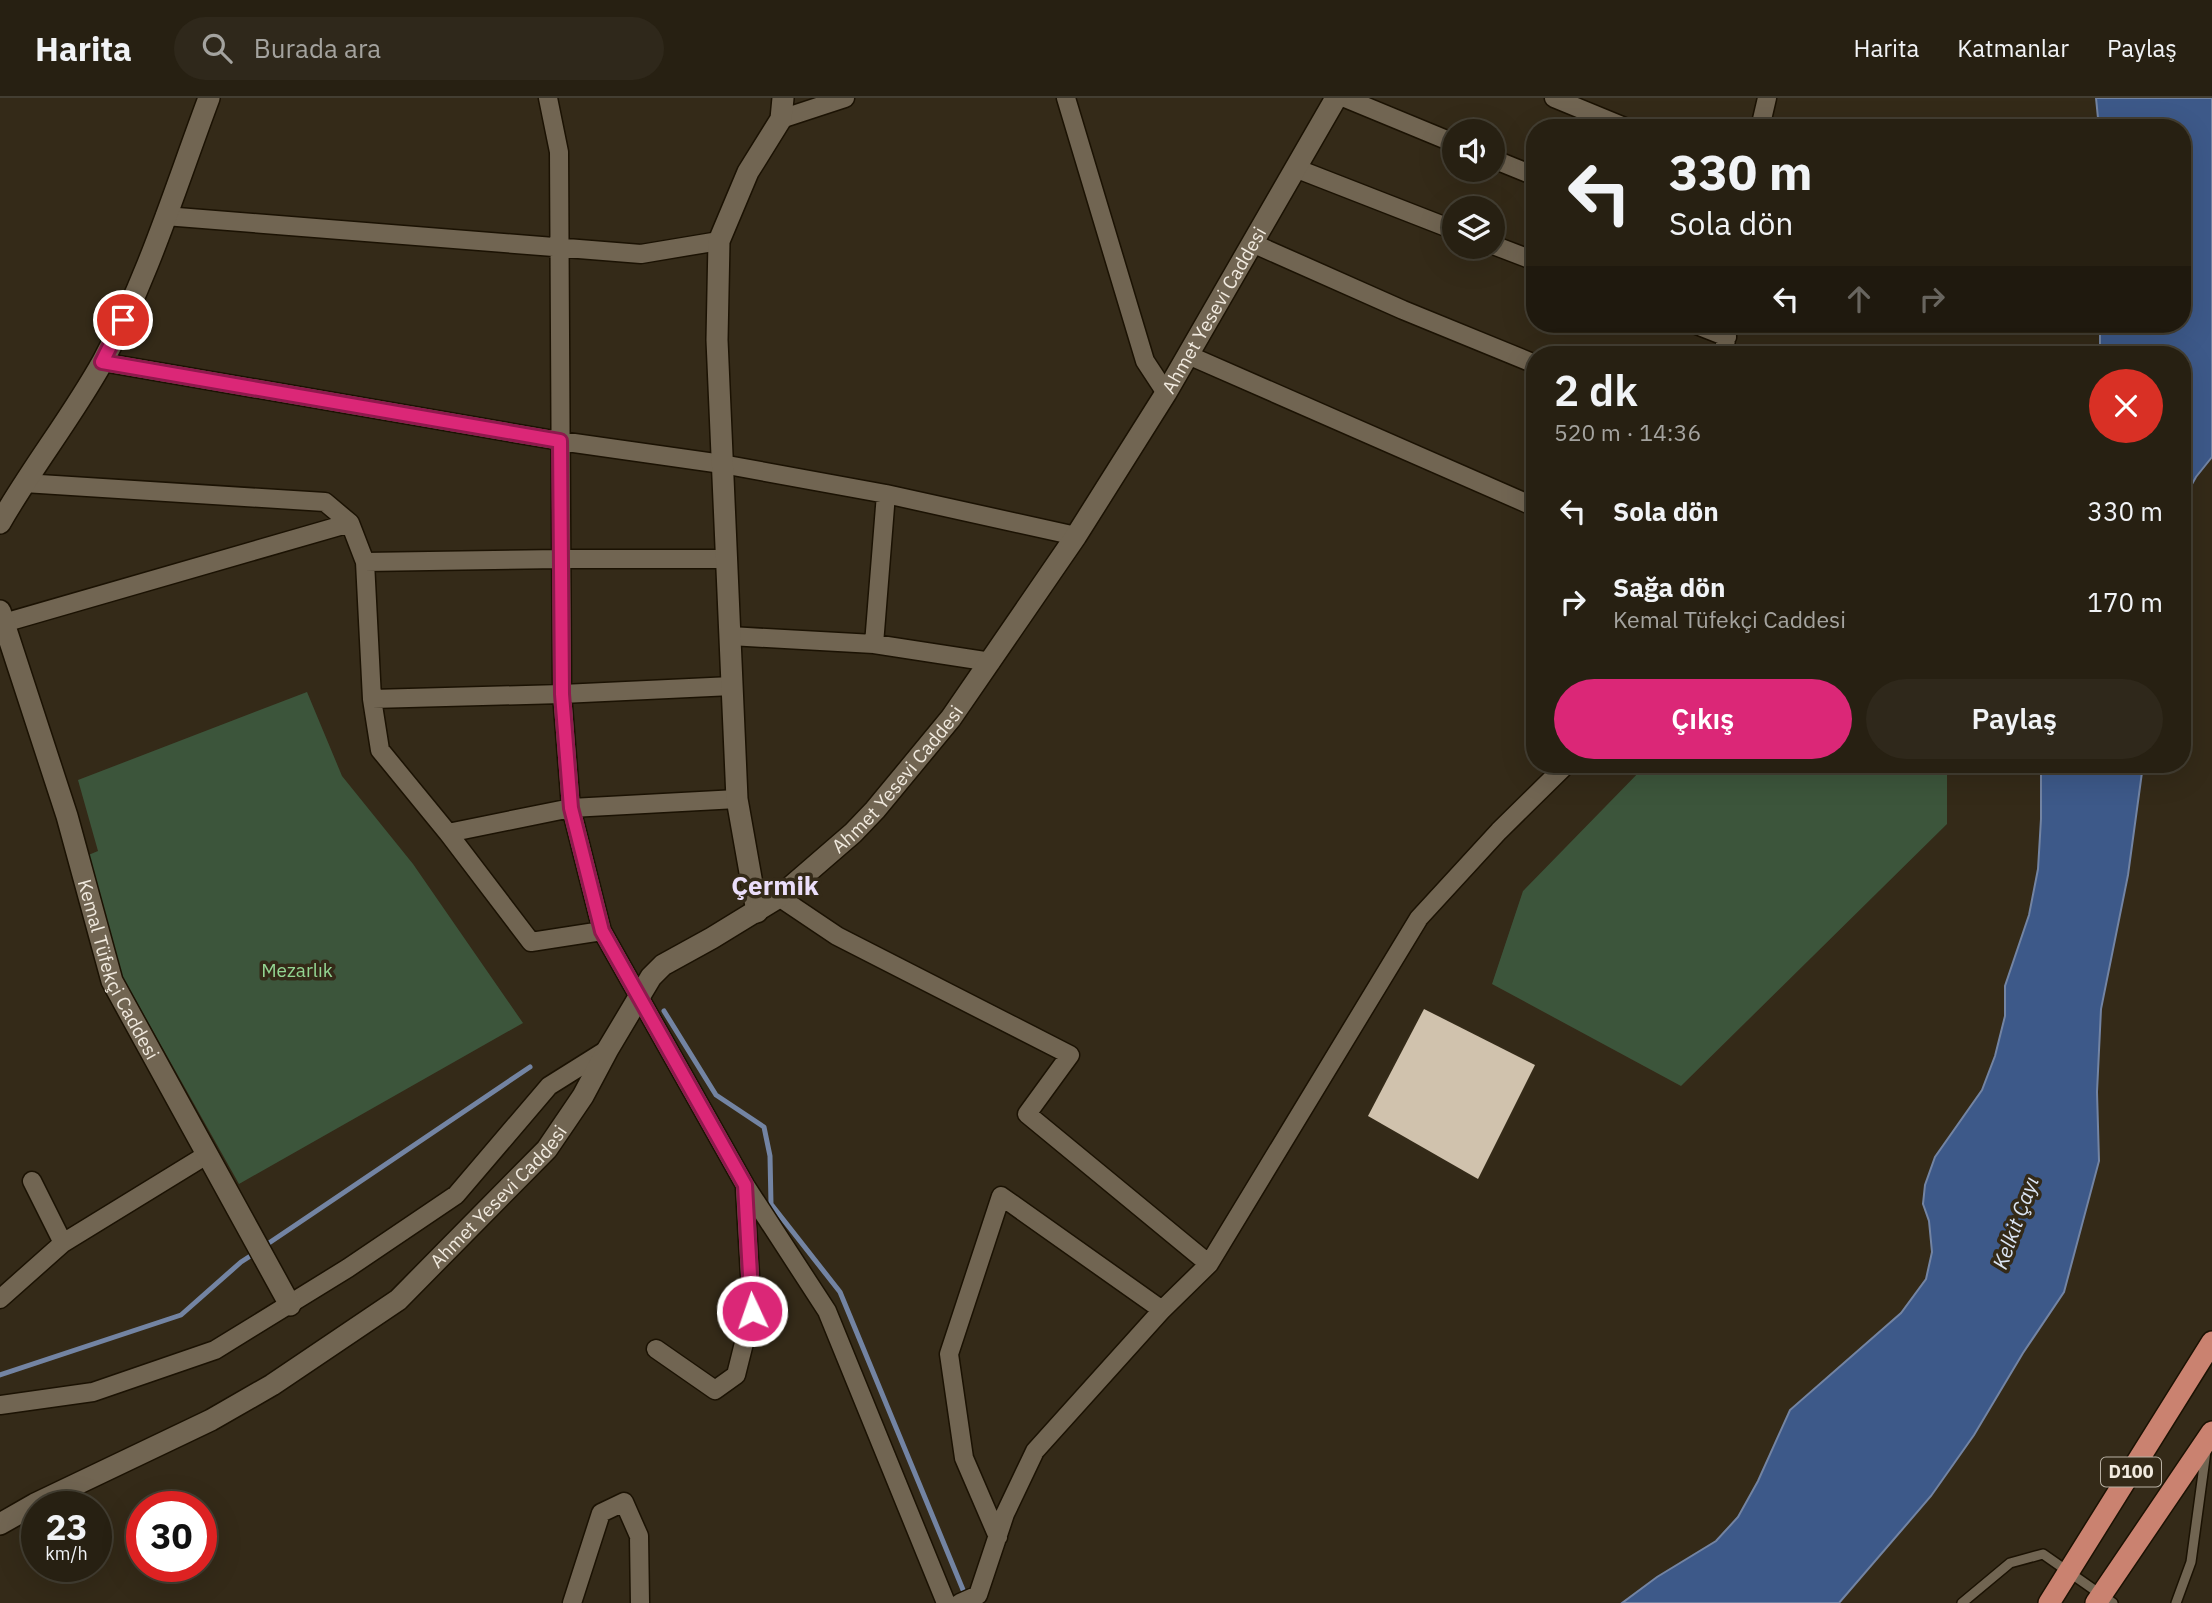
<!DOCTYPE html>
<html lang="tr">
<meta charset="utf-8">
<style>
:root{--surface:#272012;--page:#2f281b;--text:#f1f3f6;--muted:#a4a39f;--line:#433e32;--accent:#db2777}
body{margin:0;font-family:"IBM Plex Sans",sans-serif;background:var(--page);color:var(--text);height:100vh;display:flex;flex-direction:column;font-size:26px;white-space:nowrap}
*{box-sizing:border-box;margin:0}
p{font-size:23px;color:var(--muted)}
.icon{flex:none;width:38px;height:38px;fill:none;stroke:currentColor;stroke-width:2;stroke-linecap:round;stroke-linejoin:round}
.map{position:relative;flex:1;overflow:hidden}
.side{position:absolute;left:1526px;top:248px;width:665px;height:427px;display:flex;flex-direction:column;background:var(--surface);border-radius:28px;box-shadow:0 7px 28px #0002,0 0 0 2px var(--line)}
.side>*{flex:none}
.banner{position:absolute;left:1526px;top:21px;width:665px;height:214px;border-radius:28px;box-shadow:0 7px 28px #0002,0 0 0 2px var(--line);background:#272012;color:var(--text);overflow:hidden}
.buttons{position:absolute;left:1442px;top:21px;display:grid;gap:14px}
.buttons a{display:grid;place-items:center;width:63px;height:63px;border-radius:50%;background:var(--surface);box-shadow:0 7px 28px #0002,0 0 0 2px var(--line);font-size:35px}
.speed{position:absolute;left:21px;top:1393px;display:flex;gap:14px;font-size:35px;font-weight:700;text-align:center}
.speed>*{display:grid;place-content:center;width:91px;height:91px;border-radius:50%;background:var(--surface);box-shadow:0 7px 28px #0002,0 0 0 2px var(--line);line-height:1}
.speed small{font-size:18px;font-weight:400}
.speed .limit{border:10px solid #d22;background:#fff;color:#111}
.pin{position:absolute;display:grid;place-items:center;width:60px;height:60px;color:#fff;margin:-30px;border:4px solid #fff;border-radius:50%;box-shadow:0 2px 7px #0007}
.me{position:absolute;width:77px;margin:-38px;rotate:357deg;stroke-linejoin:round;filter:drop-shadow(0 0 5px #0008)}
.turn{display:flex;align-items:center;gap:24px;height:147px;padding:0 28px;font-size:32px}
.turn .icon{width:91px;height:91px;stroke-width:2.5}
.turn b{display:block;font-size:49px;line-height:60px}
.lanes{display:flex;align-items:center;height:66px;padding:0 28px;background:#0003;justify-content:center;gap:35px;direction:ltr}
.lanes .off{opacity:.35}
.round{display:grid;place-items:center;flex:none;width:74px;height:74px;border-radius:37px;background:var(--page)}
.summary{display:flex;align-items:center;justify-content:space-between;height:119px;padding:0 28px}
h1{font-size:42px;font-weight:600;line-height:52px}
.button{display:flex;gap:14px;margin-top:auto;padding:14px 28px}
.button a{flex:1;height:80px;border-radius:42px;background:var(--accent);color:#fff;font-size:28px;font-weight:600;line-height:80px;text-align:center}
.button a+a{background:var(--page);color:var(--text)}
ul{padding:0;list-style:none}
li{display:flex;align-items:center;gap:21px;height:91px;padding:0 28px}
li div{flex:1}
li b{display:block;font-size:26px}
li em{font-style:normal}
header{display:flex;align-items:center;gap:42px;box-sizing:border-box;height:98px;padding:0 35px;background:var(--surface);border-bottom:2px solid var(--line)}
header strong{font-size:33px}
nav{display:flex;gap:38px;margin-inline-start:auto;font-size:24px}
.search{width:490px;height:63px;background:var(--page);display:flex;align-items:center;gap:18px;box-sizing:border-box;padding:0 24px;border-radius:38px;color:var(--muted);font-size:26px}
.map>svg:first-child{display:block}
.green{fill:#3c553b}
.water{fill:#3d5989;stroke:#7384a3;stroke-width:2}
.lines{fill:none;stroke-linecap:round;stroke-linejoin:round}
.stream{stroke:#7384a3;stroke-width:5}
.building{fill:#d0c2ad}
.service-casing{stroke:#1b1203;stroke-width:12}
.minor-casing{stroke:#1b1203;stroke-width:21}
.tertiary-casing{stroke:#1b1203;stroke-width:24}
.trunk-casing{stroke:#1b1203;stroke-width:24}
.service{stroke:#716552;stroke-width:9}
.minor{stroke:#716552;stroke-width:18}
.tertiary{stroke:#716552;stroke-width:21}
.trunk{stroke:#ca8270;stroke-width:21}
.route-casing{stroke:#8e194d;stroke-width:18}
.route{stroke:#db2777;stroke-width:12}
.labels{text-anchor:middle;stroke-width:7;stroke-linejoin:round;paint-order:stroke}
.shield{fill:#342a18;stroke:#b8b0a3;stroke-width:2}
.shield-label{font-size:18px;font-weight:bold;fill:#f1eadf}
.street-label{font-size:19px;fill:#f1eadf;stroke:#342a18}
.park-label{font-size:19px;fill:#93d592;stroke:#342a18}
.water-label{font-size:21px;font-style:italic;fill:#dce5f4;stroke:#342a18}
.district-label{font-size:26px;font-weight:bold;fill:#ebdefa;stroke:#342a18}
</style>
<header>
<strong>Harita</strong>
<div class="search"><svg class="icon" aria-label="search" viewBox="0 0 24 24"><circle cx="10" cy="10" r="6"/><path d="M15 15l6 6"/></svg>Burada ara</div>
<nav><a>Harita</a><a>Katmanlar</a><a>Paylaş</a></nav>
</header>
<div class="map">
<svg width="2212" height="1505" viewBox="0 0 2212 1505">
<rect width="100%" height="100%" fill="#342a18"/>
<path class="green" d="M307,594L342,678L413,766L523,925L239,1086L116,867L86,758L98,753L78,682Z
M1646,667H1947V726L1681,988L1492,886L1523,793Z"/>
<path class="water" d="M2096,0H2212V359L2196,379L2182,404V257H2100V226H2182V30H2099Z
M2041,667H2143L2128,777L2101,911L2097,994L2099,1063L2064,1194L2023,1255L1974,1337L1931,1398L1839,1505H1622L1657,1479L1716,1443L1738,1419L1758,1383L1790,1312L1901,1215L1926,1181L1932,1154L1929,1123L1923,1106L1925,1087L1935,1059L1982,992L1995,958L2005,918V888L2029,817L2038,771L2041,721Z"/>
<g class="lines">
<path class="stream" d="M664,913L716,997L764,1029L770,1058L771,1106L840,1194L966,1499
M263,1149L530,969
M0,1277L181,1217L241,1164L255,1155"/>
</g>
<path class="building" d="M1424,911L1535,967L1478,1081L1368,1018Z"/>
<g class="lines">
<g class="service-casing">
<path id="service" d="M1962,1505L2010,1465L2043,1456L2113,1505
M2176,1505L2191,1464L2206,1353"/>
</g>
<g class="minor-casing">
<path id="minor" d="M548,0L559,54L562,596L571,710L602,833L745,1087L827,1213L946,1505
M1066,0L1145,263L1166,295
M1345,0L1454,45
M1554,0L1627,30
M781,21L845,0
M1760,30L1767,0
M1493,61L1535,78
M1295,70L1454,132
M165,118L641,156L719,143
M1252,145L1403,212L1535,266
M1493,147L1535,163
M1694,226L1727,239
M1188,257L1535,409
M1723,257L1729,226
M102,264L560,343L722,366L886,396L1076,438
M24,385L325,404L350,425L365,464L372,601L380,652L448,735L531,844L602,833
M365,464L560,461H725
M0,526L350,425
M730,538L874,546L991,564
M874,546L886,396
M372,601L562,596L732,588
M448,735L571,710L737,701
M779,799L837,838L1070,957L1027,1016L1209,1166
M32,1083L63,1145
M0,1201L63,1145L208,1056
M656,1251L715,1292L736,1277L752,1213L745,1091
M0,1307L93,1294L215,1252L348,1170L456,1097L549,988L608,951
M998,1439L964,1360L949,1256L1001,1098L1162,1212
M572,1505L601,1415L624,1404L639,1438L640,1505
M960,1505L978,1497L1005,1416L1035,1353L1162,1212L1209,1166L1419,820L1499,733L1566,667"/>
</g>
<g class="tertiary-casing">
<g id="tertiary">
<path d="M0,425C32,369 72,319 103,263C148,180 176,88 209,0"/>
<path id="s1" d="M0,513L67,718L112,883L290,1207"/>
<path d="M757,814L737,701L717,242L719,143L748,74L781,21L783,0"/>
<path id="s2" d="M0,1426L35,1406L211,1322L272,1287L398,1202L547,1051L583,998L608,951L651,879L663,867L712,840L779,799L853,735L875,712L951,620L1076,438L1166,295L1336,0"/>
</g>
</g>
<g class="trunk-casing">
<path id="trunk" d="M2049,1505L2212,1244
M2096,1505L2212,1334"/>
</g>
<use href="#service" class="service"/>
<use href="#minor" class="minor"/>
<use href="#tertiary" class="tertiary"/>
<use href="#trunk" class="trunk"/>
</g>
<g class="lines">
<g class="route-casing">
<path id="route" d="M123,222L102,264L560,343L562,596L571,710L602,833L745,1087L752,1213"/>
</g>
<use href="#route" class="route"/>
</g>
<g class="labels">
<rect class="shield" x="2101" y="1359.5" width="60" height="29" rx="5"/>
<g class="shield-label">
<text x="2131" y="1380">D100</text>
</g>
<g class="street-label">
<text dy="7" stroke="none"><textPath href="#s2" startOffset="1757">Ahmet Yesevi Caddesi</textPath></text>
<text dy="7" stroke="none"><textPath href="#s2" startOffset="1190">Ahmet Yesevi Caddesi</textPath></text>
<text dy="7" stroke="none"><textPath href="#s1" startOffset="378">Kemal Tüfekçi Caddesi</textPath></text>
<text dy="7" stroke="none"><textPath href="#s2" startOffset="602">Ahmet Yesevi Caddesi</textPath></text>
</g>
<g class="park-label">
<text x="297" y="879">Mezarlık</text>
</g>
<g class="water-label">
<text transform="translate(2016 1125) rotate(-70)" y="7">Kelkit Çayı</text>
</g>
<g class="district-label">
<text x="775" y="797">Çermik</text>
</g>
</g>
</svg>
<div class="buttons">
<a><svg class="icon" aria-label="sound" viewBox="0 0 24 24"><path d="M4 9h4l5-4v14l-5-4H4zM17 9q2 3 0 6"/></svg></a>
<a><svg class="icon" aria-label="layers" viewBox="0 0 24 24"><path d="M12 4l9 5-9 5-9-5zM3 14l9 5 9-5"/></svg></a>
</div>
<div class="speed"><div>23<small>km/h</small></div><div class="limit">30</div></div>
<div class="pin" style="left:123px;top:222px;background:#d93025"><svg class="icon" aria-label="arrive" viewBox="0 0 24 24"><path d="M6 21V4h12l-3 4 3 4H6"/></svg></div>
<svg class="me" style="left:752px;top:1213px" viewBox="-20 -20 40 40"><circle r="17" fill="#db2777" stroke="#fff" stroke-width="3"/><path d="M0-11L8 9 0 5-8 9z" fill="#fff"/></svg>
<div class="banner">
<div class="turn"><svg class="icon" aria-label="left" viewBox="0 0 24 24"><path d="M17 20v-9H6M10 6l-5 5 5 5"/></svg><div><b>330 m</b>Sola dön</div></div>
<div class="lanes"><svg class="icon" aria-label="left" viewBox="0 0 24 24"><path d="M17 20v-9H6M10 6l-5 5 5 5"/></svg><svg class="icon off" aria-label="ahead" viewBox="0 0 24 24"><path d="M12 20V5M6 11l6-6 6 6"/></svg><svg class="icon off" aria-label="right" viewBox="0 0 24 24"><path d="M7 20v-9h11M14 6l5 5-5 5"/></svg></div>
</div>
<section class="side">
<div class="summary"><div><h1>2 dk</h1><p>520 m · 14:36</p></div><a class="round" style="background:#d93025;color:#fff"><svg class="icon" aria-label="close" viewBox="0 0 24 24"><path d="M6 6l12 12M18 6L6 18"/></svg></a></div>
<ul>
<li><svg class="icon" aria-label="left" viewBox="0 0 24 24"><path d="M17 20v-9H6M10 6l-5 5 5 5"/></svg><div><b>Sola dön</b></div><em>330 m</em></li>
<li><svg class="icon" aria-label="right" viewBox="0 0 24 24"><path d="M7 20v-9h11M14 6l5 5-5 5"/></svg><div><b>Sağa dön</b><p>Kemal Tüfekçi Caddesi</p></div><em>170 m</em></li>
</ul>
<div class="button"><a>Çıkış</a><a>Paylaş</a></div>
</section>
</div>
